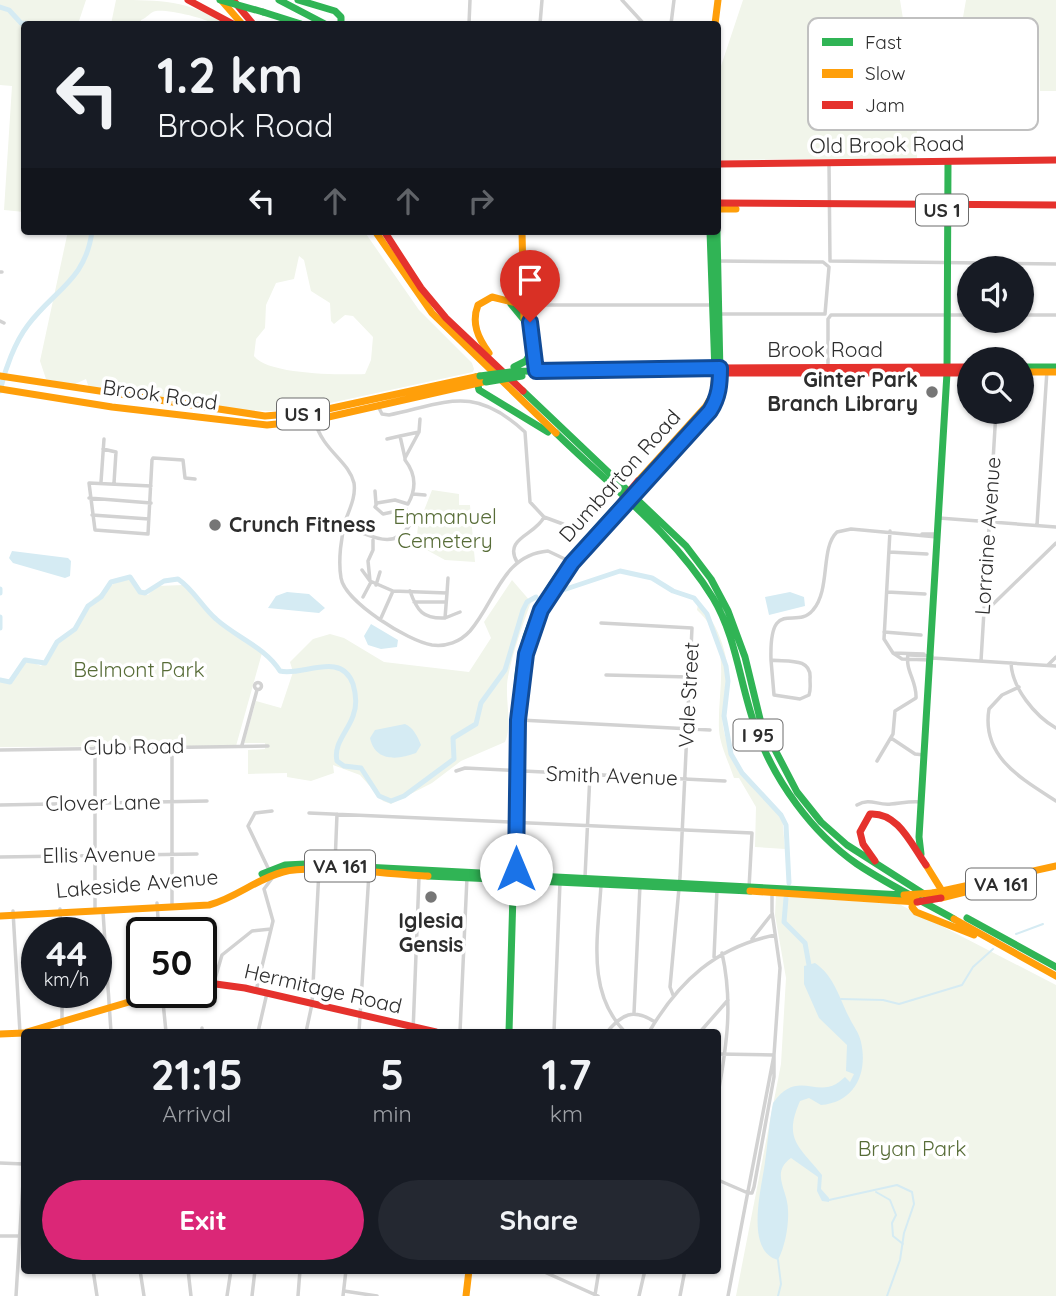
<!DOCTYPE html>
<style>
:root{--surface:#171b24;--page:#242831;--text:#f1f3f6;--muted:#9ea1a6;--accent:#db2777}
body{margin:0;font-family:Quicksand,sans-serif;background:var(--page);color:var(--text);height:100vh;display:flex;flex-direction:column;font-size:26px;white-space:nowrap}
*{box-sizing:border-box;margin:0}
p{font-size:23px;color:var(--muted)}
.icon{flex:none;width:38px;height:38px;fill:none;stroke:currentColor;stroke-width:2;stroke-linecap:round;stroke-linejoin:round}
.map{position:relative;flex:1;overflow:hidden}
.side{position:absolute;left:21px;top:1029px;width:700px;height:245px;display:flex;flex-direction:column;background:var(--surface);border-radius:7px;box-shadow:0 2px 5px #0004}
.side>*{flex:none}
.banner{position:absolute;left:21px;top:21px;width:700px;height:214px;border-radius:7px;box-shadow:0 2px 5px #0004;background:#171b24;color:var(--text);overflow:hidden}
.buttons{position:absolute;left:957px;top:256px;display:grid;gap:14px}
.buttons a{display:grid;place-items:center;width:77px;height:77px;border-radius:50%;background:var(--surface);box-shadow:0 2px 5px #0004;font-size:35px}
.speed{position:absolute;left:21px;top:917px;display:flex;gap:14px;font-size:35px;font-weight:700;text-align:center}
.speed>*{display:grid;place-content:center;width:91px;height:91px;border-radius:50%;background:var(--surface);box-shadow:0 2px 5px #0004;line-height:1}
.speed small{font-size:18px;font-weight:400}
.speed .limit{border:4px solid #111;border-radius:10px;background:#fff;color:#111}
.pin{position:absolute;display:grid;place-items:center;width:60px;height:60px;color:#fff;margin:-72px -30px;border-radius:50% 50% 50% 0;rotate:-45deg;box-shadow:0 0 7px #0007}
.pin .icon{rotate:45deg}
.me{position:absolute;width:77px;margin:-38px;rotate:0deg;stroke-linejoin:round;filter:drop-shadow(0 0 5px #0008)}
.turn{display:flex;align-items:center;gap:24px;height:147px;padding:0 21px;font-size:32px}
.turn .icon{width:91px;height:91px;stroke-width:2.5}
.turn b{display:block;font-size:49px;line-height:60px}
.lanes{display:flex;align-items:center;height:66px;padding:0 21px;background:#0003;justify-content:center;gap:35px;direction:ltr}
.lanes .off{opacity:.35}
.eta{display:flex;justify-content:space-evenly;align-items:center;height:119px;text-align:center}
.eta b{font-size:42px;font-weight:700;line-height:49px}
.button{display:flex;gap:14px;margin-top:auto;padding:14px 21px}
.button a{flex:1;height:80px;border-radius:42px;background:var(--accent);color:#fff;font-size:28px;font-weight:700;line-height:80px;text-align:center}
.button a+a{background:var(--page);color:var(--text)}
.map>svg:first-child{display:block}
.green{fill:#f1f5ea;fill-rule:evenodd}
.water{fill:#d5ebf3}
.lines{fill:none;stroke-linecap:round;stroke-linejoin:round}
.stream{stroke:#d5ebf3;stroke-width:2}
.river{stroke:#d5ebf3;stroke-width:5}
.street{stroke:#d2d2d2;stroke-width:3.5}
.fast{stroke:#30b455;stroke-width:7}
.slow{stroke:#ff9f0a;stroke-width:7}
.jam{stroke:#e5322d;stroke-width:7}
.fast-bridge{stroke:#30b455;stroke-width:7}
.slow-bridge{stroke:#ff9f0a;stroke-width:7}
.jam-bridge{stroke:#e5322d;stroke-width:7}
.route-casing{stroke:#114b97;stroke-width:18}
.route{stroke:#1a73e8;stroke-width:12}
.poi-dot{fill:#767676;stroke:#fff;stroke-width:2.5}
.labels{text-anchor:middle;stroke-width:7;stroke-linejoin:round;paint-order:stroke}
.shield{fill:#fff;stroke:#6c6c6c;stroke-width:2}
.shield-label{font-size:19px;font-weight:bold;fill:#2d2d2d}
.street-label{font-size:21px;fill:#2d2d2d;stroke:#fff}
.poi-label{font-size:21px;font-weight:bold;fill:#2d2d2d;stroke:#fff;text-anchor:end}
.park-label{font-size:21px;fill:#576c37;stroke:#fff}
.key{fill:#fff;stroke:#c0c0c0;stroke-width:2}
.key-label{font-size:19px;fill:#2d2d2d}
</style>
<div class="map">
<svg width="1056" height="1296" viewBox="0 0 1056 1296">
<rect width="100%" height="100%" fill="#fff"/>
<path class="green" d="M0,0H86L78,24H24V212L4,210L12,86L0,85Z
M116,0C161,0 187,0 226,24H213C207,18 166,9 156,11C150,12 147,18 141,20L140,24H111Z
M743,0H900L917,107V158L719,160L718,75Z
M966,0H1056V91H1040L1039,34L962,23Z
M68,231H364L419,310L472,363L474,369L473,372L289,412L226,409L89,388L86,379L73,385L46,379L40,361ZM299,256L304,260L311,291L330,303L331,321L334,324L345,315L353,316L373,337L371,360L365,374C342,375 268,375 254,356L256,339L265,328L266,305L276,283L294,279Z
M432,490L459,494V505H470L475,562L445,560L416,544L418,526Z
M128,577L133,579L137,589L148,595L156,586L184,585L218,623L262,653L236,746L0,747V679L8,681L16,677L25,659L41,666L63,638L72,633L93,599L116,582Z
M512,580L531,602C522,627 513,651 508,677C504,697 513,724 505,742L461,761L432,783L391,804L383,801L360,775L333,765L334,773L311,781L287,777V773L248,774V750L265,749V743H244L256,701L281,708L293,672L290,662L313,639L330,634L344,638L384,662L469,672L491,638L484,622Z
M698,604C719,622 731,662 728,689C727,701 721,714 723,726C729,763 756,789 782,815L785,849L755,847L756,807L739,778H734C729,763 720,745 719,730C717,687 734,644 697,610Z
M776,896L899,904L1056,985V1296H736L781,1064L786,978L775,915Z"/>
<path class="water" d="M12,551L68,558L71,561L70,576L65,578L13,563L9,558Z
M287,592L309,594L325,608L319,613L268,608L276,596Z
M790,592L804,597L805,606L769,615L765,597Z
M371,624L398,640L397,647L381,649L368,645L364,636Z
M405,724C413,727 418,737 421,745L416,753C398,760 375,762 370,738L375,730Z
M815,963C834,976 839,997 849,1017C853,1026 859,1032 861,1042C868,1073 855,1102 821,1105L809,1098L800,1101C783,1140 799,1146 822,1175L821,1189L829,1198V1202L822,1201L817,1191L818,1177L791,1158C770,1173 788,1190 788,1210C789,1225 785,1247 778,1260C744,1251 762,1187 765,1162C768,1142 769,1122 773,1103C796,1070 814,1096 836,1084C840,1082 842,1079 845,1077L850,1082L854,1074L846,1071L847,1045L819,1018L804,984V966Z"/>
<g class="lines">
<path class="stream" d="M1016,934L1043,924
M841,999L883,1000L899,1004L962,985L973,967L993,949
M876,1192L890,1200L896,1215L892,1223L893,1236L903,1244
M829,1200L897,1185L912,1192L914,1204L904,1233L900,1260L887,1296
M778,1296L781,1284L778,1260"/>
<path class="river" d="M0,7L9,10L21,23L35,24
M0,391C5,369 15,342 28,325C54,290 86,280 92,231
M0,589V593
M557,592L620,571L652,578L673,591L694,598L707,614L726,666L728,681L724,716L731,754L742,773L781,815L786,825L789,883
M0,617V628
M0,680L10,682L25,660L45,663L57,642L75,629L88,606L101,597L111,582L130,577L140,592L145,593L164,581L178,579C194,590 202,607 216,619C237,638 265,647 280,671C302,677 341,650 353,684C356,694 357,706 353,716C348,731 333,744 337,761L344,766L361,768L379,796L391,801L404,796L454,759L453,738L476,724L481,703L505,670L523,610L527,602L536,597
M786,898L784,922L805,943L809,965"/>
<path class="street" d="M622,0L644,24
M469,24L470,0
M540,24L542,0
M671,24L674,0
M829,163L830,261L1056,264
M718,261L823,262L829,267L825,314H718
M0,272H2
M525,305H713
M1022,315H1056
M0,321L4,323
M828,369V319L831,315H970
M378,406L382,414L389,415C449,402 474,385 525,432L530,502L544,517C536,535 503,538 517,562
M315,421C322,450 349,461 354,483C356,496 350,508 346,519C341,536 338,561 341,578C345,602 408,641 432,645C446,647 460,642 470,631C496,601 502,555 548,551L569,561
M419,432L420,419
M387,439L400,436
M103,449L116,452L114,483
M101,482L104,439
M151,486L89,483L95,530L148,534L152,460L153,458L183,460L185,478L195,479
M375,491L376,504
M413,494L425,495
M89,498L151,503
M92,515L149,519
M544,517L563,524
M939,518L1056,527
M1037,525L1047,370
M344,527C367,532 392,553 409,526L406,509L383,514L375,507L377,503L395,500L408,504C417,488 416,474 405,460V458L400,436L419,432L405,458
M890,531L884,639L893,653
M922,534H937
M373,540V550L368,561L370,581L393,591L381,618
M889,552L927,554
M362,570L370,581
M376,585L380,572
M393,591L447,593L445,618C423,619 417,611 410,591
M887,592L925,594
M447,593L448,578
M363,597L371,582
M414,602H446
M985,612L1056,543
M445,618L460,612
M601,623L692,628L680,877L670,987L673,995
M884,632L921,635
M924,654L893,653L902,659L931,660
M910,655L932,656
M932,658L1056,666
M771,660C769,595 796,631 813,610C831,589 820,548 837,532L851,529L937,537
M771,660C787,662 812,657 810,679C810,686 811,689 809,695L800,699L774,695Z
M981,661L996,411
M1011,663C1012,688 1035,716 1056,728
M1048,665L1056,657
M606,675L690,677
M254.5 686a3.5 3.5 0 1 1 7 0a3.5 3.5 0 1 1-7 0Z
M1019,687L1002,695L989,709C981,757 1022,779 1056,801
M520,720L710,730
M891,738L915,754L924,755
M242,745L257,690
M0,750L268,746
M877,761L893,734L895,711L916,698C917,681 905,671 908,654
M456,771L465,768L725,781
M0,805L207,801
M857,805C870,797 878,806 891,804C902,803 910,801 921,802
M309,813L752,833L749,888
M0,857L197,854
M335,864L337,814
M269,870L248,826L255,813L272,811
M585,877L590,774
M601,885C598,937 586,992 625,1032
M157,903L159,933
M172,906V747
M60,909L61,933
M95,910V748
M13,911L20,1033
M103,912L111,1032
M752,939L771,915
M714,957L717,889
M214,982L222,955L252,931L271,929
M256,991L273,921L264,889L273,877
M162,992L166,1032
M634,1013L640,885
M202,1028V1032
M62,1032V992
M258,1032L267,993
M306,1032L312,1004L319,870
M359,1032L369,873
M413,1032L419,877
M460,1032L467,877
M554,1032L560,882
M607,1032C622,1014 633,1008 655,1022
M649,1032C679,981 716,947 775,935
M700,1032L728,1000
M718,1054L774,1055
M718,1094C727,1045 733,1002 722,953
M0,1163L24,1164
M718,1180L748,1193
M749,1193H752L754,1187L774,1077V1055
M0,1236H20
M93,1270L97,1296
M140,1270L144,1296
M188,1270L191,1296
M540,1270L598,1296
M344,1291L377,1296
M595,1295L599,1270
M16,1296L24,1166
M227,1296L231,1270
M252,1296L255,1270
M298,1296L300,1270
M343,1296L346,1270
M639,1296L645,1270
M680,1296L685,1270
M728,1296L774,1055L780,968L772,912V892"/>
<path class="fast" d="M279,0L325,24
M298,0L335,11L341,17V24
M263,12L301,24
M710,231L715,373
M511,304L525,321
M514,367L526,361L533,348
M1022,367H1056
M517,371L720,373L717,231
M476,377L479,390L548,432
M523,391L686,546L711,579L728,611L745,657L761,723L797,792L821,822L847,845L927,896
M556,433C609,485 674,534 713,598C737,638 740,686 756,729C774,780 812,833 857,864C887,884 922,901 954,919
M921,854L919,837L947,373L948,162
M262,874L285,865L306,864L904,895
M428,876L750,891
M967,918L1056,967
M509,1032L518,720C509,624 556,572 617,506"/>
<path class="slow" d="M221,0L242,24
M715,24L718,0
M718,209H736
M375,231L432,313L556,433
M522,231L524,319
M525,321L532,333L536,371
M489,353C478,338 471,323 478,305L492,297L524,305
M1022,372H1056
M0,376L265,416L314,412L480,376
M0,389L112,407L267,425L315,420L483,382
M638,481L706,406L713,394L715,373
M926,865L944,894
M750,891L917,902
M933,893L1056,866
M941,898L985,887
M913,900L912,907L916,912L974,935
M0,916L209,905C236,898 256,879 283,872C313,864 393,875 428,876
M954,919L1056,976
M27,1032L163,992
M0,1034L24,1033
M466,1296L469,1270"/>
<path class="jam" d="M188,0L233,24
M233,0L253,24
M718,164L1056,160
M718,203L1056,205
M384,231L421,288L446,318L523,391
M720,368L970,367
M643,485L712,407L719,393L720,373H970
M519,718C523,697 521,674 526,653C539,595 582,551 621,509
M875,861L863,844L860,832L870,814C898,812 911,844 926,865
M201,982L245,988L436,1032"/>
<path class="fast-bridge" d="M220,0L263,12
M480,376L517,371
M486,382L522,376
M621,509L643,485"/>
<path class="slow-bridge" d="M904,895L933,893
M913,900L917,895"/>
<path class="jam-bridge" d="M617,506L638,481
M917,902L941,898"/>
</g>
<g class="lines">
<g class="route-casing">
<path id="route" d="M516,869L518,720L526,654L541,610L572,563L710,411C719,397 720,384 720,368L536,371L530,322"/>
</g>
<use href="#route" class="route"/>
</g>
<g class="poi-dot">
<circle cx="932" cy="392" r="7"/>
<circle cx="215" cy="525" r="7"/>
<circle cx="431" cy="897" r="7"/>
</g>
<g class="labels">
<g class="shield">
<rect x="916" y="194.5" width="52" height="31" rx="5"/>
<rect x="277" y="398.5" width="52" height="31" rx="5"/>
<rect x="733.5" y="719.5" width="49" height="31" rx="5"/>
<rect x="305" y="850.5" width="70" height="31" rx="5"/>
<rect x="966" y="868.5" width="70" height="31" rx="5"/>
</g>
<g class="shield-label">
<text x="942" y="217">US 1</text>
<text x="303" y="421">US 1</text>
<text x="758" y="742">I 95</text>
<text x="340" y="873">VA 161</text>
<text x="1001" y="891">VA 161</text>
</g>
<g class="street-label">
<text transform="translate(887 145) rotate(-1)" y="7">Old Brook Road</text>
<text x="825" y="357">Brook Road</text>
<text transform="translate(160 395) rotate(8)" y="7">Brook Road</text>
<text transform="translate(620 476) rotate(-48)" y="7">Dumbarton Road</text>
<text transform="translate(988 536) rotate(-86)" y="7">Lorraine Avenue</text>
<text transform="translate(689 695) rotate(-87)" y="7">Vale Street</text>
<text transform="translate(134 747) rotate(-1)" y="7">Club Road</text>
<text transform="translate(612 776) rotate(2)" y="7">Smith Avenue</text>
<text transform="translate(103 803) rotate(-1)" y="7">Clover Lane</text>
<text transform="translate(99 855) rotate(-1)" y="7">Ellis Avenue</text>
<text transform="translate(137 884) rotate(-5)" y="7">Lakeside Avenue</text>
<text transform="translate(323 989) rotate(13)" y="7">Hermitage Road</text>
</g>
<g class="poi-label">
<text x="918" y="387">Ginter Park<tspan x="918" dy="24">Branch Library</tspan></text>
<text x="229" y="532" text-anchor="start">Crunch Fitness</text>
<text x="431" y="928" text-anchor="middle">Iglesia<tspan x="431" dy="24">Gensis</tspan></text>
</g>
<g class="park-label">
<text x="445" y="524">Emmanuel<tspan x="445" dy="24">Cemetery</tspan></text>
<text x="139" y="677">Belmont Park</text>
<text x="912" y="1156">Bryan Park</text>
</g>
</g>
<rect x="808" y="18" width="230" height="112" rx="10" class="key"/>
<rect x="822" y="38" width="31" height="8" fill="#30b455"/>
<rect x="822" y="69" width="31" height="9" fill="#ff9f0a"/>
<rect x="822" y="101" width="31" height="8" fill="#e5322d"/>
<g class="key-label">
<text x="865" y="49">Fast</text>
<text x="865" y="80">Slow</text>
<text x="865" y="112">Jam</text>
</g>
</svg>
<div class="buttons">
<a><svg class="icon" aria-label="sound" viewBox="0 0 24 24"><path d="M4 9h4l5-4v14l-5-4H4zM17 9q2 3 0 6"/></svg></a>
<a><svg class="icon" aria-label="search" viewBox="0 0 24 24"><circle cx="10" cy="10" r="6"/><path d="M15 15l6 6"/></svg></a>
</div>
<div class="speed"><div>44<small>km/h</small></div><div class="limit">50</div></div>
<div class="pin" style="left:530px;top:322px;background:#d93025"><svg class="icon" aria-label="arrive" viewBox="0 0 24 24"><path d="M6 21V4h12l-3 4 3 4H6"/></svg></div>
<svg class="me" style="left:516px;top:869px" viewBox="-20 -20 40 40"><circle r="19" fill="#fff"/><path d="M0-13L10 11 0 6-10 11z" fill="#1a73e8"/></svg>
<div class="banner">
<div class="turn"><svg class="icon" aria-label="left" viewBox="0 0 24 24"><path d="M17 20v-9H6M10 6l-5 5 5 5"/></svg><div><b>1.2 km</b>Brook Road</div></div>
<div class="lanes"><svg class="icon" aria-label="left" viewBox="0 0 24 24"><path d="M17 20v-9H6M10 6l-5 5 5 5"/></svg><svg class="icon off" aria-label="ahead" viewBox="0 0 24 24"><path d="M12 20V5M6 11l6-6 6 6"/></svg><svg class="icon off" aria-label="ahead" viewBox="0 0 24 24"><path d="M12 20V5M6 11l6-6 6 6"/></svg><svg class="icon off" aria-label="right" viewBox="0 0 24 24"><path d="M7 20v-9h11M14 6l5 5-5 5"/></svg></div>
</div>
<section class="side">
<div class="eta">
<div><b>21:15</b><p>Arrival</p></div>
<div><b>5</b><p>min</p></div>
<div><b>1.7</b><p>km</p></div>
</div>
<div class="button"><a>Exit</a><a>Share</a></div>
</section>
</div>
